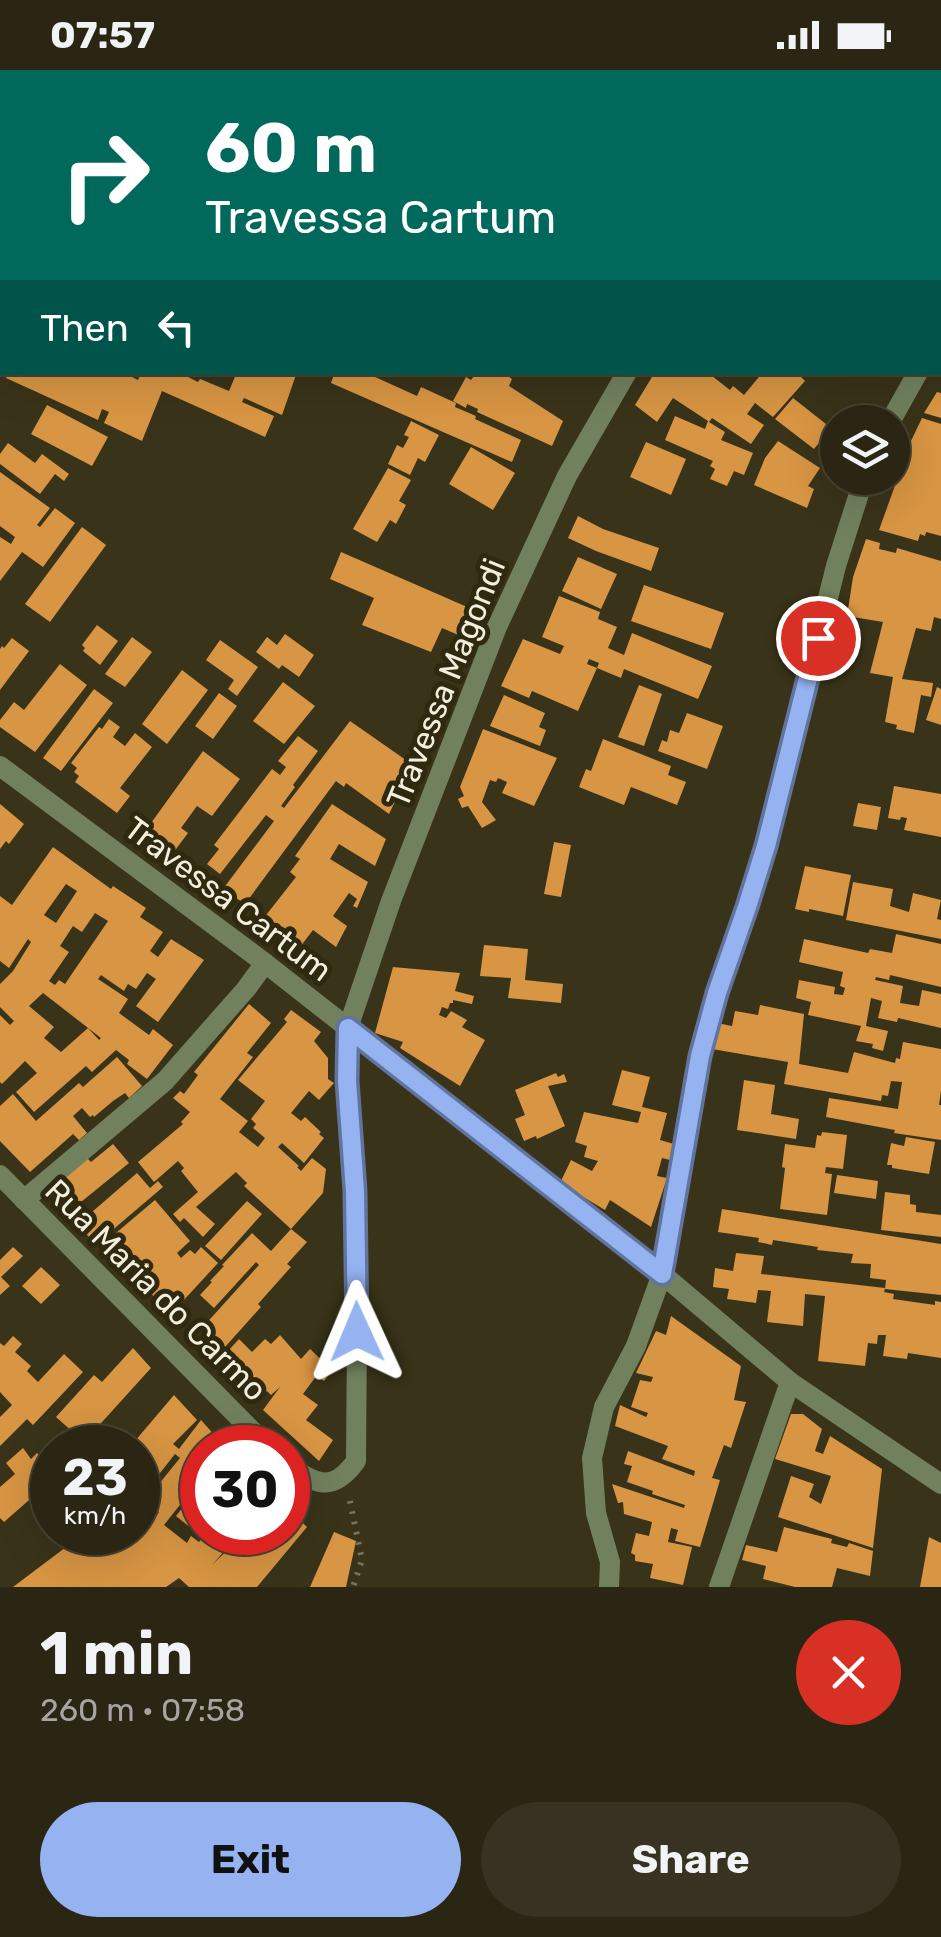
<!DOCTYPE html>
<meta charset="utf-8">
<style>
:root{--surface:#2b2613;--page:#373221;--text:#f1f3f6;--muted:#a6a5a0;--line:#474333;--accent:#95b2f1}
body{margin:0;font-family:Rubik,sans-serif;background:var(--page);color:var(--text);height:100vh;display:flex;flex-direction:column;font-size:38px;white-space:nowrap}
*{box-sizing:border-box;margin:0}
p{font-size:32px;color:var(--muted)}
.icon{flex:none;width:55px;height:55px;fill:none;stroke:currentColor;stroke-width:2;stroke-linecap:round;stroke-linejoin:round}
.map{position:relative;height:1517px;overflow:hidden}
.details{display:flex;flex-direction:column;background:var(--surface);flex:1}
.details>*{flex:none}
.banner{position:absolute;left:0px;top:0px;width:942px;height:305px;box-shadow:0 10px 40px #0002,0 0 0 2px var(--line);background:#00695c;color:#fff;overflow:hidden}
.tools{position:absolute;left:820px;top:335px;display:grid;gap:20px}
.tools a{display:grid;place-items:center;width:90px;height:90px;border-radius:50%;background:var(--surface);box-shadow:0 10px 40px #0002,0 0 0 2px var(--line);font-size:50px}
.speed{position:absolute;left:30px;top:1355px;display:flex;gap:20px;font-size:50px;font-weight:700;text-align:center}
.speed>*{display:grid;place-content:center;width:130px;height:130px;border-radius:50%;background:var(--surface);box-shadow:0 10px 40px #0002,0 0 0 2px var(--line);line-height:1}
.speed small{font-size:25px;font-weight:400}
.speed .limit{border:15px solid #d22;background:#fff;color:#111}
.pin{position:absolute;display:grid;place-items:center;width:85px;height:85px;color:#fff;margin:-42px;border:5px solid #fff;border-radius:50%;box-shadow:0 2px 10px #0007}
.me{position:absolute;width:110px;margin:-55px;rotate:359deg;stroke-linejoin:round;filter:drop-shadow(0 0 8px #0008)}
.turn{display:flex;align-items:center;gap:35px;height:210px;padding:0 40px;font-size:45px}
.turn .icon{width:130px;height:130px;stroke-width:2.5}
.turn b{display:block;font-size:70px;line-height:85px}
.then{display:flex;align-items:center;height:95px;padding:0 40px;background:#0003;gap:20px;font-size:38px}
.round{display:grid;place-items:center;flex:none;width:105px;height:105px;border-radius:52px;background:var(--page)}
.headline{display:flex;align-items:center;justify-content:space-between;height:170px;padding:0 40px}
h1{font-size:60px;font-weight:700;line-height:75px}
.cta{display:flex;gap:20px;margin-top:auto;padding:20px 40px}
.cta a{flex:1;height:115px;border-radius:60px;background:var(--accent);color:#111;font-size:40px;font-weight:700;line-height:115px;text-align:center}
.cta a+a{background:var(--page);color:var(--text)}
.status{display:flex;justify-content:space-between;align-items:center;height:70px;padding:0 50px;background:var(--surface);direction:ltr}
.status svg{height:28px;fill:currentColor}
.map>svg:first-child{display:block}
.building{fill:#d89543;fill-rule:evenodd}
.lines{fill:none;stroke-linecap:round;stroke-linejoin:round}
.path{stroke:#79745d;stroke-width:6;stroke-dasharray:2.5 8;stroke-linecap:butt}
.lane{stroke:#71815d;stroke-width:20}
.street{stroke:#71815d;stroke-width:20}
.route-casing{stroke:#61749d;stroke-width:25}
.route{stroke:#95b2f1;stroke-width:18}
.labels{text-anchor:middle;stroke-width:10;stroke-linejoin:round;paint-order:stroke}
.street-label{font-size:32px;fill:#f2efdf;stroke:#2e290f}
</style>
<div class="status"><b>07:57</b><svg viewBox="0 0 49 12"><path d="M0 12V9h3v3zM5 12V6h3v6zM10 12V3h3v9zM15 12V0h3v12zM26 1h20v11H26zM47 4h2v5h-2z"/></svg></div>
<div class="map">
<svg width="941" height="1517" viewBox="0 0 941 1517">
<rect width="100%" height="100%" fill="#393319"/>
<path class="building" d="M8,302H110L116,305L117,302H122L138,310L141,302H178L198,312L200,309L229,321L237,302H254L264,307L265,302H297L282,345L244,328L242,332L274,346L265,367L162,321L142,371L104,353L109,342L102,339L98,350L6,308Z
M335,302H364L417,326L421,317L456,333L455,337L476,346L475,349L521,370L512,392L331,313Z
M477,302H502L512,309L509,316L563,351L552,376L477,342L478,339L467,334L466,338L453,331L466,307L471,310Z
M655,302H707L730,320L733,316L744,325L763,302H796L805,311L773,347L755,333L747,344L764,355L751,374L712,348L709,352L725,362L721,370L753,383L744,405L734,401L727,416L710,409L715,399L710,396L713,391L665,370L675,346L705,359L708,351L673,328L657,352L635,335Z
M937,322L941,323V348L924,343Z
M793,328L831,358L814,379L775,349Z
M47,335L108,367L92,396L31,364Z
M922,348L941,354V466L926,462L925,466L920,464L918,471L879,460L911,371Z
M411,351L439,365L425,392L418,388L410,405L388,394L397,375L403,378L409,367L404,365Z
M778,371L820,398L808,416L814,419L807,438L754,415L765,388Z
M646,372L686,389L671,425L630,407Z
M8,373L35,393L42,384L69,404L64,411L55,404L40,424L0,394V384Z
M471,377L515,403L493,440L449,414Z
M388,398L411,410L399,431L406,435L396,454L390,450L377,472L353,459Z
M0,402L50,438L37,455L40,457L55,438L75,453L43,497L22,482L0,511V467L11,474L15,467L0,456Z
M578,446L603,459L659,478L651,501L596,481L568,468Z
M82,457L106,475L50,552L25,534Z
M866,469L880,473L879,479L896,483L897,478L941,491V549L934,547L931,561L916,558L902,609L933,613L931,627L921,625L914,663L896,659L897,655L885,652L893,607L870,603L883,552L847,546L853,507Z
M341,482L481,543L470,570L442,558L431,582L362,555L374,528L330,509Z
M578,487L617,504L601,539L562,521Z
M644,515L724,543L711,579L631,551Z
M559,526L600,542L598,549L617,557L608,578L624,585L632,563L712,596L698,629L624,599L621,608L597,598L599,593L589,589L587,594L597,598L578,641L532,621L529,628L501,616L523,569L560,584L564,576L542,567Z
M97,555L118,571L100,595L83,581L85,578L82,575Z
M285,564L314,585L299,607L282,595L279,599L256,582L267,567L277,575Z
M132,567L152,582L125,617L105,604Z
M12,568L29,581L0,620V579L2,576L4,578Z
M220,570L258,597L237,626L228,619L234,610L206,590Z
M60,594L87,615L35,682L0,657V650L14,632L24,640Z
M182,600L208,620L167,674L142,654Z
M283,612L315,636L284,674L253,651Z
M639,615L662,624L644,676L618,667Z
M937,617L941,619V655L926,650Z
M94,619L113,633L61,701L43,688Z
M219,623L237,636L213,669L195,656Z
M504,625L545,643L539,657L546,660L540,676L490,656Z
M687,643L723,656L707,699L658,681L662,670L667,672L670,660L679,663Z
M109,649L120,657L113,667L125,676L135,663L152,677L120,718L130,726L117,743L75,712L79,706L74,702L77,698L71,693L99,657L102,659Z
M350,651L413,695L389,744L346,713L344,717L336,711L245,834L223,819L274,751L266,745L220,804L207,794L219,779L214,775L272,699L280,705L286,697L278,691L298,666L318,681L293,715L295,717L281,736L284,738Z
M483,659L557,688L534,736L502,723L507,712L498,708L496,712L490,710L482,732L496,750L482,758L468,736L462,738L458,729L464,726L460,717Z
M603,669L671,696L668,705L686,712L677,735L631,717L624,735L579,717L586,699L591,701Z
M203,681L240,709L212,746L197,736L181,758L188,763L173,783L146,760Z
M894,716L941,724V767L904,760L907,748L901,747L900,750L888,748Z
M858,733L881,737L877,760L853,756Z
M0,734L24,754L9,774L6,771L0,779Z
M332,734L386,769L375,796L339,774L330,789L368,812L357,838L353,836L357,829L349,823L333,846L347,856L336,877L313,860L300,877L263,849L296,807L290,802L300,789L295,786Z
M554,772L571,775L561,827L544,824Z
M53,777L111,819L113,816L146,838L140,847L163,862L150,881L158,887L171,869L204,890L158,952L136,936L156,909L147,903L136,919L128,914L124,921L101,905L98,909L128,929L119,943L149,965L153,959L173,975L147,1009L127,994L129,990L116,980L92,1002L86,996L34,1042L16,1022L37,1003L25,991L2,1014L0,1012V945L10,955L14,951L0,937V914L13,901L31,872L28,869L9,898L0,891V826L12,835ZM66,814L77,821L56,853L44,845ZM95,843L108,851L65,914L59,910L55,915L49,911L69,882L60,876L73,856L82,862ZM43,923L101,968L99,970L88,958L61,982L44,968L54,957L29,936Z
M805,796L851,805L843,846L809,839V842L795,839Z
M853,812L893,819L890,836L909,842L913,823L941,830L937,849L941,850V869L846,850Z
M896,864L941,874V917L890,905L889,910L876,907L875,910L903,916L900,933L919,936L922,920L941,924V958L898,948L897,952L878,948L882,931L871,928L866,956L888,961L883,981L872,978L873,974L856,971L861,956L808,945L811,932L796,928L799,910L835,917L834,924L843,925L845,918L840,916L843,902L799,892L804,869L868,883L870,879L892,883Z
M484,875L528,879L525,910L563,914L561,933L508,928L511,908L480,906Z
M393,897L460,903L455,921L474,926L472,934L453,930V933H450L448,939L442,937L439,945L446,948L451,941L467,950L462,957L485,970L460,1016L400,978L403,972L375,963Z
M249,934L271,953L247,983L253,987L220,1029L248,1051L239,1062L258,1077L265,1068L253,1058L256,1054L251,1049L265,1031L238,1010L287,952L284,949L291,940L321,962L314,971L328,988V1009L334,1013L319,1030L309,1021L291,1043L301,1051L305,1047L321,1062L319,1064L324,1068L304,1093L282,1073L278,1077L299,1096L297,1097L301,1101L312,1088L326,1099L323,1123L291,1159L244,1116L247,1113L236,1102L196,1137L215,1154L203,1167L184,1148L180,1152L173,1144L198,1122L181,1101L184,1098L178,1091L154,1112L138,1092L183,1054L181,1052L190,1042L173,1028L180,1021L184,1024L198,1005L194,1002Z
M760,935L804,944L799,994L848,1003L854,982L895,993L896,988L900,989L903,972L941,979V1021L939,1035H941V1070L894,1063L895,1060L826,1047L829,1028L898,1039L902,1012L891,1011L888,1026L882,1025L881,1031L784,1014L788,992L712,979L717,953L732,956L735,941L758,945Z
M117,987L142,1016L129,1028L125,1023L113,1031L94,1047L93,1045L90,1047L82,1038L73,1046L87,1063L79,1070L73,1064L30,1102L0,1071V1036L13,1024L36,1051L79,1013L83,1017Z
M622,1000L650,1007L642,1037L667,1043L660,1070L674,1074L670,1090L662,1088L657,1106L667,1108L651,1157L610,1130L605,1140L560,1113L571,1090L592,1101L598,1091L584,1087L587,1076L575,1072L584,1042L638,1053L641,1042L612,1035Z
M556,1003L558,1007L564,1004L567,1012L548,1016L565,1056L537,1069L536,1066L524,1071L515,1049L525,1045L515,1020Z
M744,1010L775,1015L771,1044L799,1049L796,1069L737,1060Z
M822,1062L847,1065L843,1099L826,1097L825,1103L832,1104L827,1145L780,1139L785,1098L782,1097L785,1074L815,1078L817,1065L821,1066Z
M906,1067L935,1072L929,1104L892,1098V1095H887L891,1073L904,1076Z
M113,1074L129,1093L81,1132L68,1146L45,1123L87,1088L91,1092Z
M137,1103L150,1118L158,1111L163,1117L96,1174L77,1155Z
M837,1105L878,1111L876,1129L834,1123Z
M885,1122L910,1125V1134L916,1135V1142L941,1145V1167L881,1160Z
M155,1130L190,1171L177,1183L181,1188L190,1180L195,1184L201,1177L218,1193L171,1244L103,1174Z
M247,1131L262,1144L221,1190L205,1176Z
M722,1139L941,1174V1225L885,1219L886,1210L870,1208L871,1194L851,1193L853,1184L817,1180L818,1177L773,1170L772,1175L758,1172L759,1168L718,1162Z
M291,1159L307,1172L287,1194L291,1197L258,1234L261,1237L225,1277L202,1258L259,1195L256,1192L214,1238L200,1225L212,1212L210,1211L224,1196L222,1195L252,1163L271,1181Z
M13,1177L23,1186L1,1207L10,1216L0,1225V1190Z
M736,1183L764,1186L761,1204L885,1218L884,1222L894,1224L893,1229L935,1235V1231L941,1232V1288L908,1283L907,1289L883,1286L886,1265H878L877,1274L868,1273L865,1296L818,1291L825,1226L805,1224L803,1256L767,1252L771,1221L758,1220L756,1233L727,1229L729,1219L713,1217L715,1198L733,1201Z
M41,1197L60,1215L41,1234L22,1216Z
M671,1246L741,1296L734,1330L746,1332L731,1378L724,1375L712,1408L720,1410L700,1477L675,1471L678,1460L671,1458L668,1472L692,1477L683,1515L650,1508L653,1494L635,1491V1485L631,1483L636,1463L649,1466L652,1452L624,1444L623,1432L618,1433L612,1414L684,1438L685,1435L652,1424L653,1421L627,1412L632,1396L624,1394L628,1381L694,1406L695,1401L662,1389L668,1376L615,1356L620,1335L646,1347L648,1343L631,1337L640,1310L651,1312L653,1307L636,1303L656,1261L666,1265Z
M280,1265L301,1289L310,1279L332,1300L324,1311L317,1305L303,1324L318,1335L306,1350L333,1370L319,1391L263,1340L280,1317L271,1325L267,1321L255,1331L249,1325L262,1313L257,1307L242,1318L218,1292L239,1269L252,1282L265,1269L271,1274Z
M13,1266L22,1274L15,1282L31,1296L27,1301L38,1312L64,1284L83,1302L33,1355L27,1349L0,1376V1347L12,1335L0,1322V1273L4,1276Z
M133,1278L151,1298L84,1372L56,1347L94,1305L102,1312Z
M174,1325L197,1350L173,1374L179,1379L201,1350L226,1378H202V1407L164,1455L187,1473L191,1466L199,1472L207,1462H241L213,1494L241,1467L257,1482L269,1469L262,1462H288V1439L307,1457L257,1517H189L179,1508L166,1517H13L74,1471L78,1476L97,1462H138V1435L155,1448L159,1442L145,1431L180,1388L175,1384L138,1431V1400L140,1397L138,1395V1378H129Z
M791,1344H803L822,1359L815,1381L823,1384L830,1366L882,1399L873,1478L778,1447L791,1406L814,1414L809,1427L821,1434L831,1406L775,1389Z
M23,1378L31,1389L37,1383L52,1401V1410L4,1452L0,1448V1417L15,1404L6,1393Z
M202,1413V1456L197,1463L176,1446Z
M784,1457L832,1469L831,1473L847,1477L849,1473L873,1481L870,1506L837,1498L832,1517H795L763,1509L766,1496L742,1490L746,1475L777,1482Z
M334,1462L356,1471L346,1517H310Z
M929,1467L941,1473V1517H920Z"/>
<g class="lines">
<path class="path" d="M350,1431L362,1490L353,1517"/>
<path class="lane" d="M24,1130L165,1011L246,919L265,893"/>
<path class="street" d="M125,2L127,0
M881,2L883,0
M0,239L2,234
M940,272L941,270
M890,352L918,302
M0,696L265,893L662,1204L790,1312L941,1414
M0,1105L269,1378
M288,1395C316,1415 333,1423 356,1391L357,1262L355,1121L347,1011L348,958L391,831L497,557L567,406L627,302
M609,1517L610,1492L596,1443L592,1388L604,1337L636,1276L662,1204L700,985L717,923L766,776L836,496L864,408
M719,1517L790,1312"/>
</g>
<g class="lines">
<g class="route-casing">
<path id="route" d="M357,1262L355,1121L347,1011L348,958L662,1204L700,986L717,923L747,837L766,776L818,568"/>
</g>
<use href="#route" class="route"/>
</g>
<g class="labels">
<g class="street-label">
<text transform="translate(446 613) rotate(-68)" y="11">Travessa Magondi</text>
<text transform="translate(228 829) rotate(37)" y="11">Travessa Cartum</text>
<text transform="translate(156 1220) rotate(45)" y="11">Rua Maria do Carmo</text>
</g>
</g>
</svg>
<div class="tools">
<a><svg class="icon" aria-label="layers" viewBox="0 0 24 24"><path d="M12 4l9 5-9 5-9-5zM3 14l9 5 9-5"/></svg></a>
</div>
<div class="speed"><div>23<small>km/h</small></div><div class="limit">30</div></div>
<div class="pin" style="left:818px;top:568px;background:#d93025"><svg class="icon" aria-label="arrive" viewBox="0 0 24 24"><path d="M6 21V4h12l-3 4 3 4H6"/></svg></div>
<svg class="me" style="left:357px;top:1262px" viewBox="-20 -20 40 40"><path d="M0-17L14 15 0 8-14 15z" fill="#95b2f1" stroke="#fff" stroke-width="4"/></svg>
<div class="banner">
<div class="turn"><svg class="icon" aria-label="right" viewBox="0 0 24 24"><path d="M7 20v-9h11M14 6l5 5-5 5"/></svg><div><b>60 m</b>Travessa Cartum</div></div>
<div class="then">Then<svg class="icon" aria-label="left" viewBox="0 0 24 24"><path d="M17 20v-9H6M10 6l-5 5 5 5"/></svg></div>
</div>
</div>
<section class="details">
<div class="headline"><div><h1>1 min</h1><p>260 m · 07:58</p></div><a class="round" style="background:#d93025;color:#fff"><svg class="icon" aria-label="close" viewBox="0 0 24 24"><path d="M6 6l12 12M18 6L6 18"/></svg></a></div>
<div class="cta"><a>Exit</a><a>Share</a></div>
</section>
